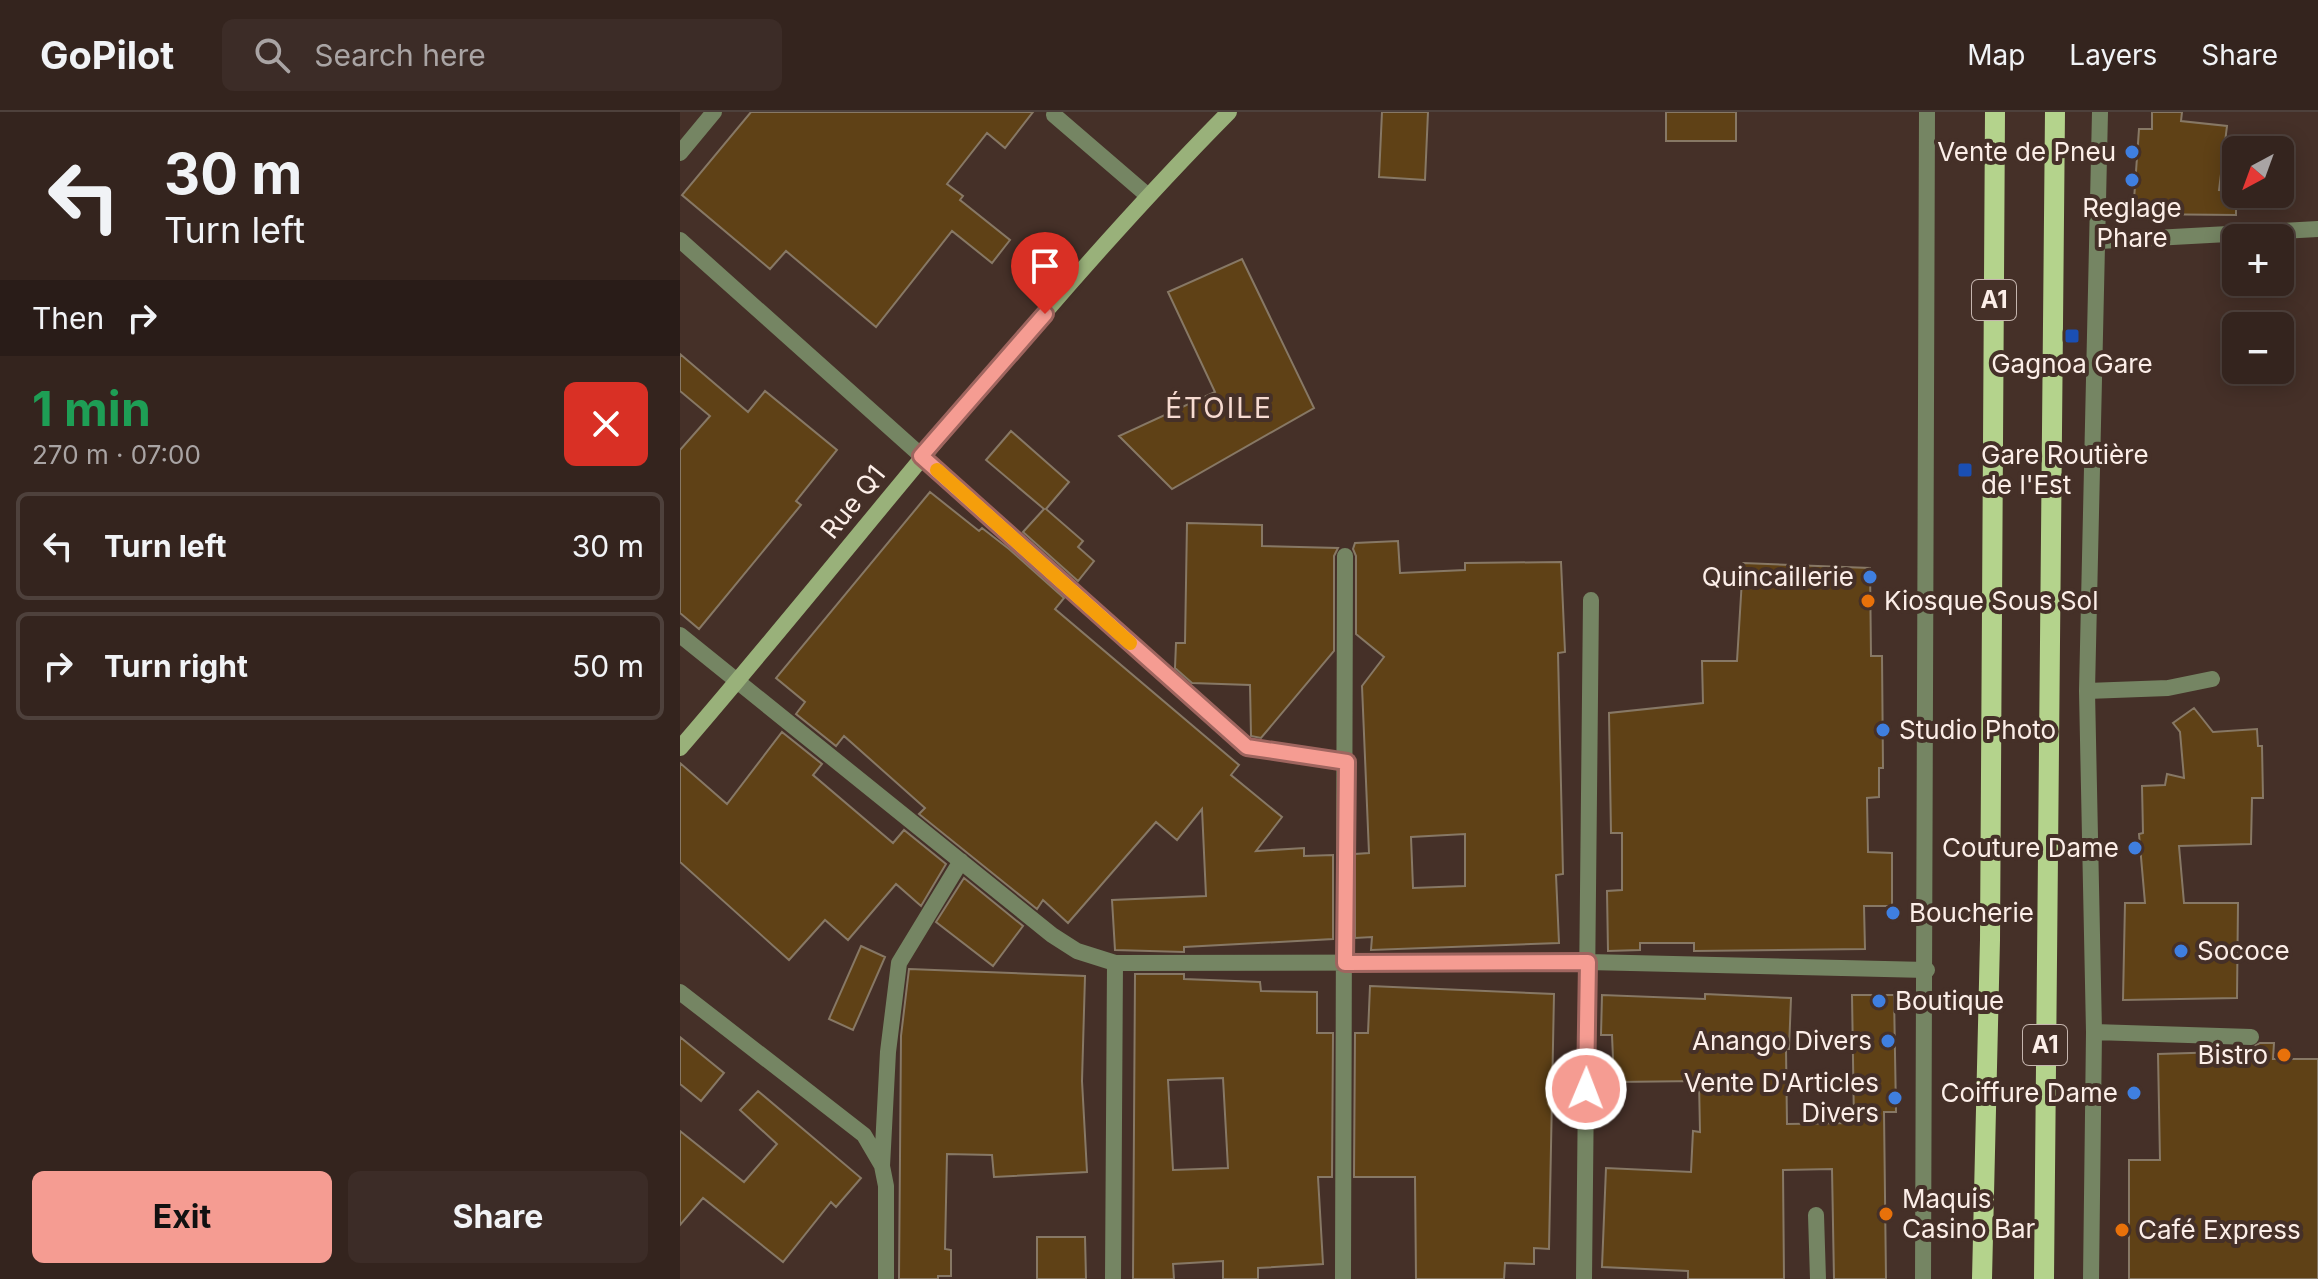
<!DOCTYPE html>
<meta charset="utf-8">
<style>
:root{--surface:#34241e;--page:#3c2c27;--text:#f1f3f6;--muted:#a9a4a4;--line:#4e413c;--accent:#f59c92}
body{margin:0;font-family:Inter,sans-serif;background:var(--page);color:var(--text);height:100vh;display:flex;flex-direction:column;font-size:30px;white-space:nowrap}
*{box-sizing:border-box;margin:0}
p{font-size:26px;color:var(--muted)}
.icon{flex:none;width:44px;height:44px;fill:none;stroke:currentColor;stroke-width:2;stroke-linecap:round;stroke-linejoin:round}
.map{position:relative;flex:1;overflow:hidden}
.side{display:flex;flex-direction:column;background:var(--surface);width:680px}
.side>*{flex:none}
.hud{background:#34241e;color:var(--text);overflow:hidden}
.needle{width:52px;rotate:221deg}
.controls{position:absolute;left:1542px;top:24px;display:grid;gap:16px}
.controls a{display:grid;place-items:center;width:72px;height:72px;border-radius:12px;background:var(--surface);box-shadow:0 4px 20px #0003,0 0 0 2px var(--line);font-size:40px}
.pin{position:absolute;display:grid;place-items:center;width:68px;height:68px;color:#fff;margin:-82px -34px;border-radius:50% 50% 50% 0;rotate:-45deg;box-shadow:0 0 8px #0007}
.pin .icon{rotate:45deg}
.me{position:absolute;width:88px;margin:-44px;rotate:1deg;stroke-linejoin:round;filter:drop-shadow(0 0 6px #0008)}
.turn{display:flex;align-items:center;gap:28px;height:168px;padding:0 32px;font-size:36px}
.turn .icon{width:104px;height:104px;stroke-width:2.5}
.turn b{display:block;font-size:56px;line-height:68px}
.then{display:flex;align-items:center;height:76px;padding:0 32px;background:#0003;gap:16px;font-size:30px}
.round{display:grid;place-items:center;flex:none;width:84px;height:84px;border-radius:12px;background:var(--page)}
.head{display:flex;align-items:center;justify-content:space-between;height:136px;padding:0 32px}
h1{font-size:48px;font-weight:700;line-height:60px;color:#1e9e55}
.action{display:flex;gap:16px;margin-top:auto;padding:16px 32px}
.action a{flex:1;height:92px;border-radius:12px;background:var(--accent);color:#111;font-size:32px;font-weight:700;line-height:92px;text-align:center}
.action a+a{background:var(--page);color:var(--text)}
ul{padding:0;list-style:none}
li{display:flex;align-items:center;gap:24px;height:108px;margin:0 16px 12px;padding:0 16px;border:4px solid var(--line);border-radius:12px}
li div{flex:1}
li b{display:block;font-size:30px}
li em{font-style:normal}
header{display:flex;align-items:center;gap:48px;box-sizing:border-box;height:112px;padding:0 40px;background:var(--surface);border-bottom:2px solid var(--line)}
header strong{font-size:38px}
nav{display:flex;gap:44px;margin-inline-start:auto;font-size:28px}
.search{width:560px;height:72px;background:var(--page);display:flex;align-items:center;gap:20px;box-sizing:border-box;padding:0 28px;border-radius:12px;color:var(--muted);font-size:30px}
main{display:flex;flex:1;min-height:0}
.map>svg:first-child{display:block}
.building{fill:#5f4116;stroke:#877865;stroke-width:2;fill-rule:evenodd}
.lines{fill:none;stroke-linecap:round;stroke-linejoin:round}
.lane{stroke:#758563;stroke-width:16}
.street{stroke:#758563;stroke-width:16}
.secondary{stroke:#99b17a;stroke-width:16}
.primary{stroke:#b4d38c;stroke-width:20}
.route-casing{stroke:#9f655f;stroke-width:20}
.route{stroke:#f59c92;stroke-width:14}
.slow{stroke:#f59e0b;stroke-width:14}
.shop-dot{fill:#3f7fe0;stroke:#453028;stroke-width:3}
.transit-dot{fill:#1a4fb4;stroke:#453028;stroke-width:3}
.food-dot{fill:#e8710a;stroke:#453028;stroke-width:3}
.labels{text-anchor:middle;stroke-width:8;stroke-linejoin:round;paint-order:stroke}
.shield{fill:#453028;stroke:#c5b5ae;stroke-width:2}
.shield-label{font-size:24px;font-weight:bold;fill:#fceee8}
.poi-label{font-size:26px;fill:#fceee8;stroke:#453028;text-anchor:start}
.street-label{font-size:26px;fill:#fceee8;stroke:#453028}
.neighbourhood-label{font-size:28px;letter-spacing:2px;fill:#f7dbd1;stroke:#453028}
</style>
<header>
<strong>GoPilot</strong>
<div class="search"><svg class="icon" aria-label="search" viewBox="0 0 24 24"><circle cx="10" cy="10" r="6"/><path d="M15 15l6 6"/></svg>Search here</div>
<nav><a>Map</a><a>Layers</a><a>Share</a></nav>
</header>
<main>
<section class="side">
<div class="hud">
<div class="turn"><svg class="icon" aria-label="left" viewBox="0 0 24 24"><path d="M17 20v-9H6M10 6l-5 5 5 5"/></svg><div><b>30 m</b>Turn left</div></div>
<div class="then">Then<svg class="icon" aria-label="right" viewBox="0 0 24 24"><path d="M7 20v-9h11M14 6l5 5-5 5"/></svg></div>
</div>
<div class="head"><div><h1>1 min</h1><p>270 m · 07:00</p></div><a class="round" style="background:#d93025;color:#fff"><svg class="icon" aria-label="close" viewBox="0 0 24 24"><path d="M6 6l12 12M18 6L6 18"/></svg></a></div>
<ul>
<li><svg class="icon" aria-label="left" viewBox="0 0 24 24"><path d="M17 20v-9H6M10 6l-5 5 5 5"/></svg><div><b>Turn left</b></div><em>30 m</em></li>
<li><svg class="icon" aria-label="right" viewBox="0 0 24 24"><path d="M7 20v-9h11M14 6l5 5-5 5"/></svg><div><b>Turn right</b></div><em>50 m</em></li>
</ul>
<div class="action"><a>Exit</a><a>Share</a></div>
</section>
<div class="map">
<svg width="1638" height="1167" viewBox="0 0 1638 1167">
<rect width="100%" height="100%" fill="#453028"/>
<path class="building" d="M71,0H353L325,36L307,21L267,72L283,84L280,88L330,128L312,151L272,119L196,215L106,139L90,157L2,83Z
M702,0H748L745,68L699,65Z
M986,0H1056V29H986Z
M1472,0H1502L1501,9L1547,14L1539,78L1556,79V103L1453,102L1459,17H1472Z
M562,147L634,296L492,377L439,324L535,280L488,180Z
M0,242L68,300L85,279L157,338L116,389L121,393L19,517L0,501V338L30,304L0,279Z
M331,319L389,370L366,397L403,429L398,435L414,449L398,469L343,420L364,397L306,348Z
M250,380L299,419L302,416L329,437L384,486L375,497L559,653L551,663L602,705L576,739L624,736V744L653,743V827L504,835V840L435,838L432,788L526,784L522,697L497,728L476,710L388,811L363,788L357,797L239,702L245,696L164,624L156,634L116,602L125,590L96,566Z
M507,411L582,413V434L658,436L654,444V539L581,626L571,624L570,573L512,571L495,556L496,531H505Z
M718,429L720,461L785,458V451L881,450L885,540L878,541L883,762L876,763L879,831L691,838L692,825L675,826V742L689,741L682,574L704,545L676,522V444L673,437L675,431ZM785,722V774L733,776L731,725Z
M1063,451L1190,456L1191,544H1202L1203,656H1199V685L1187,686L1188,740L1212,741V794H1184L1185,837L1014,839V831H960V838L928,839L927,779L942,778V721H931L929,601L1023,591L1022,549H1057Z
M1514,596L1533,620L1577,617L1578,634H1582L1583,686H1572L1571,732L1499,734L1504,791H1558L1557,886L1443,888L1445,791H1465L1459,722L1463,721L1462,674L1485,673L1487,662L1504,666L1500,620L1493,611Z
M102,620L142,652L133,663L213,731L224,718L266,752L241,794L216,772L168,828L145,808L109,848L0,750V651L47,692Z
M284,766L343,814L313,854L256,810Z
M181,834L205,845L173,918L149,907Z
M229,857L405,864L402,969L407,1060L314,1065L312,1043L267,1042L265,1137L271,1138V1164H258V1167H219L221,924Z
M455,862H504V867L580,870L581,879L637,880V921H653L652,1065H638L643,1152L578,1156V1167H543V1149L493,1152L494,1167H453ZM543,966L548,1056L493,1058L488,968Z
M690,874L874,882L869,1137L854,1136V1152L825,1151L824,1167H736L735,1065H674L675,921H688Z
M1025,882L1111,886L1109,937H1106L1107,1012L1174,1011L1172,883H1214L1216,1000H1204L1206,1167H1154L1152,1057L1103,1058L1104,1167H1008V1159L922,1155L926,1056L1011,1060L1013,1019L1020,1020L1019,969L934,970L932,923H921L922,883L1025,887Z
M0,925L44,961L21,989L0,972Z
M1580,931H1594L1593,947H1638V1167H1449V1048H1480L1478,942L1544,940V935L1571,936Z
M78,979L181,1066L156,1095L151,1090L103,1150L23,1086L0,1113V1019L64,1070L97,1032L60,998Z
M357,1125H405L406,1167H357Z"/>
<g class="lines">
<path class="lane" d="M374,3L467,83"/>
<path class="street" d="M0,41L34,0
M0,128L567,635L667,650
M1419,129L1638,117
M0,523L372,823L397,839L435,851L908,850L1247,858
M1407,579L1488,576L1532,567
M0,880L184,1023L201,1052
M1414,920L1571,925
M1136,1103L1138,1167
M206,1167V1074L202,1054L208,940L219,851L281,749
M433,1167L435,851
M663,1167L665,444
M904,1167L911,488
M1243,1167L1247,0
M1411,1167L1414,920L1407,579L1420,0"/>
<path class="secondary" d="M0,636C183,424 352,199 549,0"/>
<path class="primary" d="M1302,1167L1310,828L1315,0
M1364,1167L1375,0"/>
</g>
<g class="lines">
<g class="route-casing">
<path id="route" d="M365,202L241,344L567,635L667,650L665,851L908,850L906,977"/>
</g>
<use href="#route" class="route"/>
<path class="slow" d="M257,358L450,531"/>
</g>
<g class="shop-dot">
<circle cx="1452" cy="40" r="8"/>
<circle cx="1452" cy="68" r="8"/>
<circle cx="1190" cy="465" r="8"/>
<circle cx="1203" cy="618" r="8"/>
<circle cx="1455" cy="736" r="8"/>
<circle cx="1213" cy="801" r="8"/>
<circle cx="1501" cy="839" r="8"/>
<circle cx="1199" cy="889" r="8"/>
<circle cx="1208" cy="929" r="8"/>
<circle cx="1454" cy="981" r="8"/>
<circle cx="1215" cy="986" r="8"/>
</g>
<g class="transit-dot">
<rect x="1384" y="216" width="16" height="16" rx="4"/>
<rect x="1277" y="350" width="16" height="16" rx="4"/>
</g>
<g class="food-dot">
<circle cx="1188" cy="489" r="8"/>
<circle cx="1604" cy="943" r="8"/>
<circle cx="1206" cy="1102" r="8"/>
<circle cx="1442" cy="1118" r="8"/>
</g>
<g class="labels">
<g class="shield">
<rect x="1292" y="168" width="44" height="40" rx="6"/>
<rect x="1343" y="913" width="44" height="40" rx="6"/>
</g>
<g class="shield-label">
<text x="1314" y="196">A1</text>
<text x="1365" y="941">A1</text>
</g>
<g class="poi-label">
<text x="1436" y="49" text-anchor="end">Vente de Pneu</text>
<text x="1452" y="105" text-anchor="middle">Reglage<tspan x="1452" dy="30">Phare</tspan></text>
<text x="1392" y="261" text-anchor="middle">Gagnoa Gare</text>
<text x="1301" y="352">Gare Routière<tspan x="1301" dy="30">de l'Est</tspan></text>
<text x="1174" y="474" text-anchor="end">Quincaillerie</text>
<text x="1204" y="498">Kiosque Sous Sol</text>
<text x="1219" y="627">Studio Photo</text>
<text x="1439" y="745" text-anchor="end">Couture Dame</text>
<text x="1229" y="810">Boucherie</text>
<text x="1517" y="848">Sococe</text>
<text x="1215" y="898">Boutique</text>
<text x="1192" y="938" text-anchor="end">Anango Divers</text>
<text x="1588" y="952" text-anchor="end">Bistro</text>
<text x="1199" y="980" text-anchor="end">Vente D'Articles<tspan x="1199" dy="30">Divers</tspan></text>
<text x="1438" y="990" text-anchor="end">Coiffure Dame</text>
<text x="1222" y="1096">Maquis<tspan x="1222" dy="30">Casino Bar</tspan></text>
<text x="1458" y="1127">Café Express</text>
</g>
<g class="street-label">
<text transform="translate(173 390) rotate(-51)" y="9">Rue Q1</text>
</g>
<g class="neighbourhood-label">
<text x="539" y="306">ÉTOILE</text>
</g>
</g>
</svg>
<div class="controls">
<a><svg class="needle" viewBox="-14 -14 28 28"><path d="M0-13l5 13h-10z" fill="#e53935"/><path d="M0 13l5-13h-10z" fill="#a9a4a4"/></svg></a>
<a>+</a>
<a>−</a>
</div>
<div class="pin" style="left:365px;top:202px;background:#d93025"><svg class="icon" aria-label="arrive" viewBox="0 0 24 24"><path d="M6 21V4h12l-3 4 3 4H6"/></svg></div>
<svg class="me" style="left:906px;top:977px" viewBox="-20 -20 40 40"><circle r="17" fill="#f59c92" stroke="#fff" stroke-width="3"/><path d="M0-11L8 9 0 5-8 9z" fill="#fff"/></svg>
</div>
</main>
